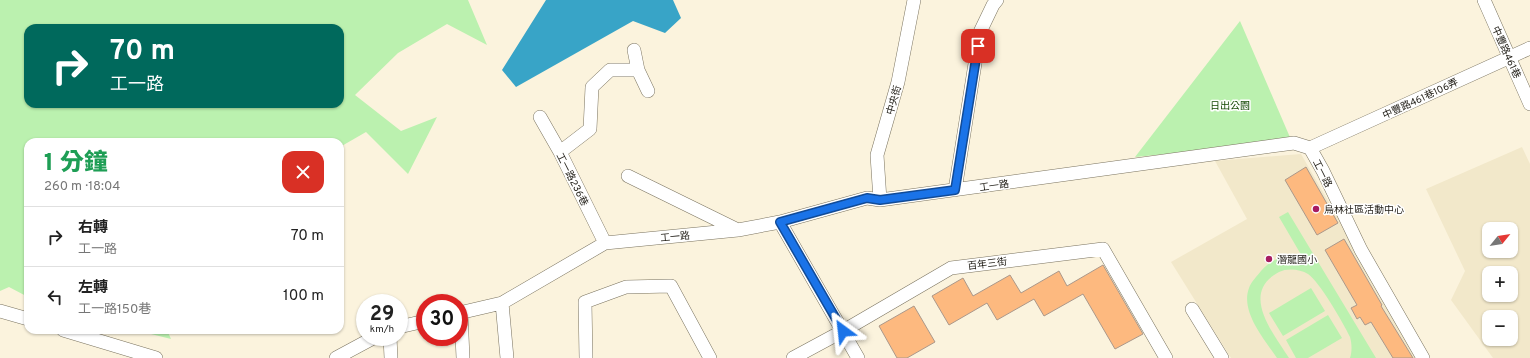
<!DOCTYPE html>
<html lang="zh-TW">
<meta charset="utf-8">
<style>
:root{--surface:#fff;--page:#f6f6f6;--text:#222;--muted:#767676;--line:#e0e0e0}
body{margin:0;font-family:Overpass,"Noto Sans TC",sans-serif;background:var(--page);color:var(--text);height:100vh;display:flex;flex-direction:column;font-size:15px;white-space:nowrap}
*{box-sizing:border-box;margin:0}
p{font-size:13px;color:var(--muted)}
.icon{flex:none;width:22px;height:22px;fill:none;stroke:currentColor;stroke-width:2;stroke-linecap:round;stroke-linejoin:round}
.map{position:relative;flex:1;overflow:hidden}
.sheet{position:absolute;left:24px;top:138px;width:320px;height:196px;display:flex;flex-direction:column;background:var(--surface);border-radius:12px;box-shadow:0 1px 3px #0004}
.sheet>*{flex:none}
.banner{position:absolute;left:24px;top:24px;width:320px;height:84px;border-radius:12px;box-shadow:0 1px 3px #0004;background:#00695c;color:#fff;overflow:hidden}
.needle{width:26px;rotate:60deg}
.controls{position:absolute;left:1482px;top:222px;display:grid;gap:8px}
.controls a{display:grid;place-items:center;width:36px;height:36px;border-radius:8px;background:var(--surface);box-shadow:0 1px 3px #0004;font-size:20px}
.speed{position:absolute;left:356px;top:294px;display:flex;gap:8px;font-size:20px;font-weight:700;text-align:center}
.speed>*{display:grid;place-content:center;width:52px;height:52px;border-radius:50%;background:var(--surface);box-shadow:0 1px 3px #0004;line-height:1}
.speed small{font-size:10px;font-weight:400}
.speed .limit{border:6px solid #d22;background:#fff;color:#111}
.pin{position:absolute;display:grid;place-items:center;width:34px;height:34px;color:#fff;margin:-17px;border-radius:8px;box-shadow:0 2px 6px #0006}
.me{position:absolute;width:44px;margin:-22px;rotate:330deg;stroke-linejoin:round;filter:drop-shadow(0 0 3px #0008)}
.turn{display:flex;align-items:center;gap:14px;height:84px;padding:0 20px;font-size:18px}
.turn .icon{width:52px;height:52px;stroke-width:2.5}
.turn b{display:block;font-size:28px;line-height:34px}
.round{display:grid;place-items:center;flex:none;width:42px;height:42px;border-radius:12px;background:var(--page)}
.headline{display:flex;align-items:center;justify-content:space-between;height:68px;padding:0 20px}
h1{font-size:24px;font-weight:800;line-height:30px;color:#1e9e55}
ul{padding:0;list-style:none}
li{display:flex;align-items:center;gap:12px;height:60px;padding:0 20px;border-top:1px solid var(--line)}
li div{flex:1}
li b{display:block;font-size:15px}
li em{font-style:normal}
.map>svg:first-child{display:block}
.built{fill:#f2e8ca;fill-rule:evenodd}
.green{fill:#bbf1af;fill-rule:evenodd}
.water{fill:#38a4c7}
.building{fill:#fdb97f;stroke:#ab988a}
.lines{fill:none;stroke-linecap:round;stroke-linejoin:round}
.minor-casing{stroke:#7a735f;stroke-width:14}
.minor{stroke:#fff;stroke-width:13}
.route-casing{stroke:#114b97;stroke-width:10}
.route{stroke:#1a73e8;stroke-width:7}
.poi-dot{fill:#a71c61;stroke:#fff;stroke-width:1.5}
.labels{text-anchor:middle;stroke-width:3;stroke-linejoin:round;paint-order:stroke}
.street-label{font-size:10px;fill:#1f1c15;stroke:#fff}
.park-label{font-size:10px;fill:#124802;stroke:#fff}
.poi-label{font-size:10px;fill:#1f1c15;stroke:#fff;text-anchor:start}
</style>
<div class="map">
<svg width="1530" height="358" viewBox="0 0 1530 358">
<rect width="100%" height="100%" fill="#fbf3dd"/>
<path class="built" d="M1522,147L1530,164V358H1493L1451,300L1465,271L1426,189ZM1489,229H1511V251H1489ZM1489,273H1511V295H1489ZM1489,317H1511V339H1489Z
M1301,154L1419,358H1231L1171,262L1247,219L1215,161Z"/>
<path class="green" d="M0,0H468L487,45L447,24L398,53L355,95L401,131L437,117L408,174L366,132L340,147V142H28V297L9,287L0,291ZM28,28H340V104H28Z
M1240,21L1292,142L1135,157Z
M1288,212L1376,358H1350C1352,352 1352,344 1350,337C1344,324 1319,281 1308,274C1300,269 1287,268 1279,272C1239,293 1274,334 1289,358H1277C1265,340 1240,312 1249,288C1251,282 1257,276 1261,271C1274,256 1285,256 1303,258L1279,217Z
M1311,288L1325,311L1283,336L1269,313Z
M1328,315L1342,338L1308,358H1296L1286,340Z
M135,330H167L171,339Z"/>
<path class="water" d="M546,0H673L681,18L665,33L633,21L516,87L502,70Z"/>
<path class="building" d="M1306,167L1338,223L1317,235L1285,180Z
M1344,239L1382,305L1381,306L1413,358H1393L1371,322L1365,325L1360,317L1357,319L1351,308L1357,305L1325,250Z
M1103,265L1143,334L1115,349L1083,294L1044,316L1034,299L997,320L987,303L949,325L932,296L963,278L973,296L1010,275L1021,293L1059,271L1067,286Z
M914,306L935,342L907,358H897L879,326Z"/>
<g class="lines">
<g class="minor-casing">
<path id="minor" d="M1484,0L1530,104
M638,70L648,91
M540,117L560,152L605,243
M1310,148L1530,48
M560,152L590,129L592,87L610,70H638L634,50
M628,176L738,230
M955,190L980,32L993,5L997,0
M880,200L877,155L898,82L914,0
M780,222L858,358
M502,303L507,358
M1192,309L1222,358
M0,311L28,319
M459,313L502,303L605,243L738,230L780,222L867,198L880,200L1294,143L1310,148L1323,171L1361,250L1423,358
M461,313L463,358
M399,327L425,321
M63,330L156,358
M390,337L391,358
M336,358L375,337
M586,358L585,302L626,287L671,286L710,358
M793,358L843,331L951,268L1103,249L1166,358"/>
</g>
<use href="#minor" class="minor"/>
</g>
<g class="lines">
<g class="route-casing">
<path id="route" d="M843,331L780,222L867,198L880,200L955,190L978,46"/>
</g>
<use href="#route" class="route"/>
</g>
<g class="poi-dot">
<circle cx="1316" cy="209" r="4"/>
<circle cx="1269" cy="259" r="4"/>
</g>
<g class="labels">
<g class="street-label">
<text transform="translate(1507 52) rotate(66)" y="4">中豐路461巷</text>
<text transform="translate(1420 98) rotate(-25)" y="4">中豐路461巷106弄</text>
<text transform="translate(893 100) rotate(-74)" y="4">中央街</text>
<text transform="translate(1323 173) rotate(63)" y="4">工一路</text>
<text transform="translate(573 179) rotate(63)" y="4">工一路236巷</text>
<text transform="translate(994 185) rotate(-8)" y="4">工一路</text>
<text transform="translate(675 236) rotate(-5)" y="4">工一路</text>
<text transform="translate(987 263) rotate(-7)" y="4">百年三街</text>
</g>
<g class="park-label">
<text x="1230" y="109">日出公園</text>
</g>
<g class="poi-label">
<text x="1324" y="213">烏林社區活動中心</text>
<text x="1277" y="263">潛龍國小</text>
</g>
</g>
</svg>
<div class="controls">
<a><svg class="needle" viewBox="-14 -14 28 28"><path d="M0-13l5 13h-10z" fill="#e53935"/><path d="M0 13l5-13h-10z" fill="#767676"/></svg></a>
<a>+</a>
<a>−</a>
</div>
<div class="speed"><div>29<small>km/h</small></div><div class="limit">30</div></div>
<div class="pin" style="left:978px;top:46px;background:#d93025"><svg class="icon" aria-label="arrive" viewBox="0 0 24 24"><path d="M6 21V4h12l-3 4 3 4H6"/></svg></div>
<svg class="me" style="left:843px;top:331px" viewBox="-20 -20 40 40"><path d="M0-17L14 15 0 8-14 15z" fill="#1a73e8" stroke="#fff" stroke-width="4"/></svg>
<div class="banner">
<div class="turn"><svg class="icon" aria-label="right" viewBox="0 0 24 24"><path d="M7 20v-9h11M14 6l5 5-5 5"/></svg><div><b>70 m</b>工一路</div></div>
</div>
<section class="sheet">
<div class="headline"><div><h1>1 分鐘</h1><p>260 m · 18:04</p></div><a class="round" style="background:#d93025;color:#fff"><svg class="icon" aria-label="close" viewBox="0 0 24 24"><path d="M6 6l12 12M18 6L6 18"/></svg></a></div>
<ul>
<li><svg class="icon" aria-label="right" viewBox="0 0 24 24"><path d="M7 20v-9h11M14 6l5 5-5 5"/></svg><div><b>右轉</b><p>工一路</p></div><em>70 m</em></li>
<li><svg class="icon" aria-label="left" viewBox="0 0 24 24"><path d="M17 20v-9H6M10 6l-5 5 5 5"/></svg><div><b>左轉</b><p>工一路150巷</p></div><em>100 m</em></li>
</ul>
</section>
</div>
